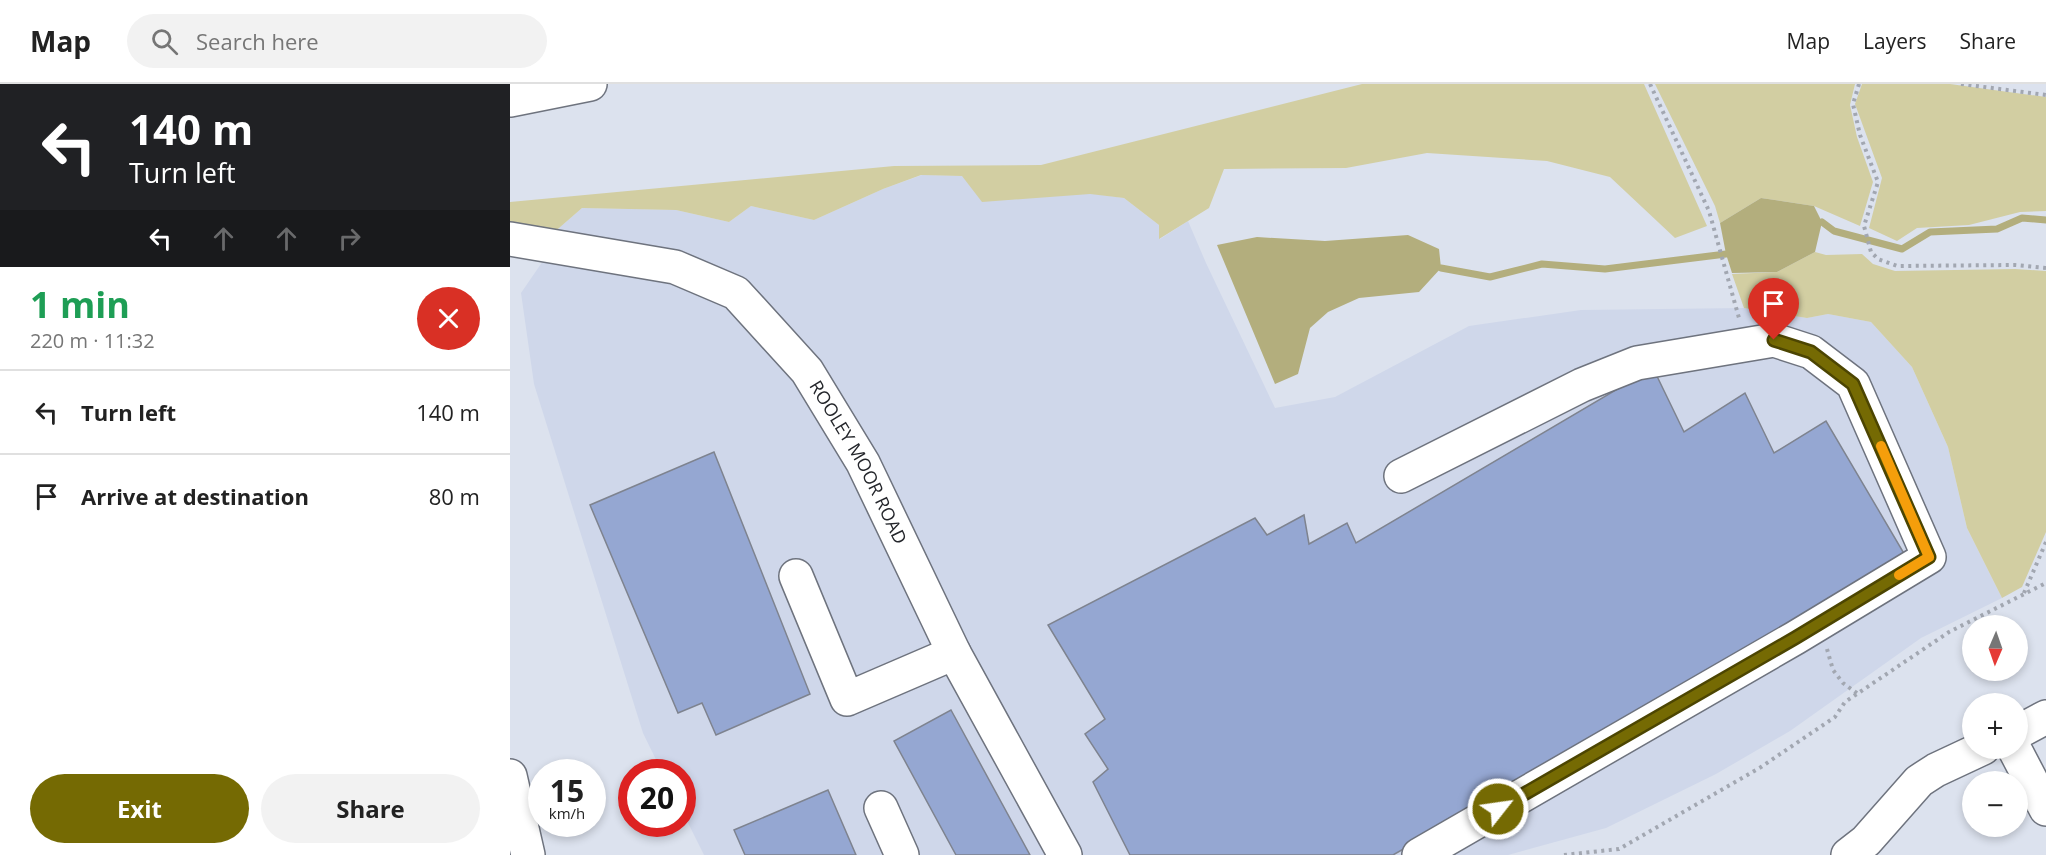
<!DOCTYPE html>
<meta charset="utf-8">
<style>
:root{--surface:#fff;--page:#f2f2f2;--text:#222;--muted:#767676;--line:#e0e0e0;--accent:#756a03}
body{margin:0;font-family:"Open Sans",sans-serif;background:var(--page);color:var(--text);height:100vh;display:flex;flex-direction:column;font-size:22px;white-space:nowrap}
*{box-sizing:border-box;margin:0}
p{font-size:20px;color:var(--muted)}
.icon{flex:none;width:33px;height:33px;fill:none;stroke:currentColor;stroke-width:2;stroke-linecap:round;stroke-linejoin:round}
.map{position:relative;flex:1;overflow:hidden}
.panel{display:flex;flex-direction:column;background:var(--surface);width:510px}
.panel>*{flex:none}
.banner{background:#202124;color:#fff;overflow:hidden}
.needle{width:39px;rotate:182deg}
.tools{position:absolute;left:1452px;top:531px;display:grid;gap:12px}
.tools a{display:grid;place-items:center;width:66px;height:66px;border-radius:50%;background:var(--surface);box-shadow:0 3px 9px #0003;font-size:30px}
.speed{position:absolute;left:18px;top:675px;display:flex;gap:12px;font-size:30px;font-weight:700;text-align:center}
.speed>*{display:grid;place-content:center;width:78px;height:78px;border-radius:50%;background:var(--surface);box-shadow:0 3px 9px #0003;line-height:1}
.speed small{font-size:15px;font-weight:400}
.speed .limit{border:9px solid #d22;background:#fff;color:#111}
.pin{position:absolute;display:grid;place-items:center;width:51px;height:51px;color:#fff;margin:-62px -26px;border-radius:50% 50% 50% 0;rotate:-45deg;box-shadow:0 0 6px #0007}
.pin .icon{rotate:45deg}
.me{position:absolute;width:66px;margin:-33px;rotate:60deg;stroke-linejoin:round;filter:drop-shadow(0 0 4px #0008)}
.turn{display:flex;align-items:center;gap:21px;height:126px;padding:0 30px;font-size:27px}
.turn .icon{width:78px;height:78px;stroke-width:2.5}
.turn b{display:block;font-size:42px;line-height:51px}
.lanes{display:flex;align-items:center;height:57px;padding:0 30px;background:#0003;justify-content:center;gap:30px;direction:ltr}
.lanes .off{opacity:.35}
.round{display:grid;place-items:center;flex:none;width:63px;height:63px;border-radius:32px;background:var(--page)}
.summary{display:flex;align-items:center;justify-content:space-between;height:102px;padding:0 30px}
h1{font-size:36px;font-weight:700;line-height:45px;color:#1e9e55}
.cta{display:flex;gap:12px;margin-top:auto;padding:12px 30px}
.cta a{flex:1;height:69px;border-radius:36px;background:var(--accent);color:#fff;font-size:24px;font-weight:700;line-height:69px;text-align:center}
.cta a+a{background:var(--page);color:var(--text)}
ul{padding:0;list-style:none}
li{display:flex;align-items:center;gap:18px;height:84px;padding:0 30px;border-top:2px solid var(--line)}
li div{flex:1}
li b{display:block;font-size:22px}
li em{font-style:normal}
header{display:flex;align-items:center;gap:36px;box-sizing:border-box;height:84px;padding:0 30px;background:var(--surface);border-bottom:2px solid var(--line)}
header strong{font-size:28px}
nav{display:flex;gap:33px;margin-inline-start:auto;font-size:21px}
.search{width:420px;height:54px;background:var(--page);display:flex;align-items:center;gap:15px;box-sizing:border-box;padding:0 21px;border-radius:33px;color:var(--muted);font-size:22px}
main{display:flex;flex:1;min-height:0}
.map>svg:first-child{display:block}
.built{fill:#cfd7ea}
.green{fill:#d2cea2}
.water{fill:#b3ae7d}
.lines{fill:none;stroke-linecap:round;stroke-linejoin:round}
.stream{stroke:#b3ae7d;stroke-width:7}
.building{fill:#95a7d2;stroke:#7e838f;stroke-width:1.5}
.minor-casing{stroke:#6e737e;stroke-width:36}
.path{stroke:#a2a7b1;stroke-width:4;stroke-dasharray:3 4.5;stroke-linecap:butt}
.minor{stroke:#fff;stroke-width:33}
.route-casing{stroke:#4c4502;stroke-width:15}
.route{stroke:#756a03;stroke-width:10}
.slow{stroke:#f59e0b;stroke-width:10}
.labels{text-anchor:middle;stroke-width:5;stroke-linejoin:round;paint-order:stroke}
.street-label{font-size:18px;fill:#24262b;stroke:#fff}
</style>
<header>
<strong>Map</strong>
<div class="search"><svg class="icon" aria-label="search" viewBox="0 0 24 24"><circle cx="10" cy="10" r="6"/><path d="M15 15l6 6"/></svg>Search here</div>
<nav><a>Map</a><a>Layers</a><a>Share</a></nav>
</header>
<main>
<section class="panel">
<div class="banner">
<div class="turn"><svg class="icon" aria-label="left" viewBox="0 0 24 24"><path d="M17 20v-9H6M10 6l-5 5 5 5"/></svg><div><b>140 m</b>Turn left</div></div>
<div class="lanes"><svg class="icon" aria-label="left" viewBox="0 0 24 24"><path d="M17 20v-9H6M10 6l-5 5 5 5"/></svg><svg class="icon off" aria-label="ahead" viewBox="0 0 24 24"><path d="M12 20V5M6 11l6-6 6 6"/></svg><svg class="icon off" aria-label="ahead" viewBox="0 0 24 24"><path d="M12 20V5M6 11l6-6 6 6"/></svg><svg class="icon off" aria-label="right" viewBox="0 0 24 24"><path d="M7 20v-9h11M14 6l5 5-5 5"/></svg></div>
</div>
<div class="summary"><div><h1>1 min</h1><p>220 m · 11:32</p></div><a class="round" style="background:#d93025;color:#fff"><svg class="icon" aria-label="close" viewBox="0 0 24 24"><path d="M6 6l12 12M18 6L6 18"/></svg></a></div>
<ul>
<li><svg class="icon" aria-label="left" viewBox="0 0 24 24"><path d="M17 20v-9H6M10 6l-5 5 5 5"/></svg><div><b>Turn left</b></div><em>140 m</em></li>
<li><svg class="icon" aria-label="arrive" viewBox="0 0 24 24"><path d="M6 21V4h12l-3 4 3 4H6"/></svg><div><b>Arrive at destination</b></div><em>80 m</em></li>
</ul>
<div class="cta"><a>Exit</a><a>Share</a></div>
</section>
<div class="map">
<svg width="1536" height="771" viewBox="0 0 1536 771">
<rect width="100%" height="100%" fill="#dce2ee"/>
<path class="built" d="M412,91L453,92L614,114L649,141L650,155L678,137L696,179L765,324L825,313L959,242L1071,226L1234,224L1297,234L1318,230L1361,238L1402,283L1438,363L1457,444L1492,514L1411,554L1280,647L1206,690L1096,744L998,771H194L173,729L172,688H152L133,649L24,300L11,209L35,174L41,151L72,124L166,126L219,138L241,122L304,136L373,105Z"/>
<path class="green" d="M852,0H1134L1197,142L1165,154L1100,93L1037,77L917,69L836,84L714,85L699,124L649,155V141L614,114L580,110L472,118L452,92L411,91L373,105L304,136L241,122L219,138L166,126L72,124L41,151L0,143V118L384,82L531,81Z
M1145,0H1345L1340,21L1347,53L1363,98L1350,142L1304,122L1251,114L1210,139L1205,122Z
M1352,0H1440L1536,13V127L1510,128L1459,141L1407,144L1387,157L1359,144L1372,94L1345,20Z
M1305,168L1316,171L1352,170L1363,180L1385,187L1505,185L1536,187V448L1512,503L1492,514L1457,444L1438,363L1402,283L1361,238L1318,230L1297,234L1234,224L1222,190L1267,188Z"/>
<path class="water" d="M1251,114L1304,122L1312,138L1305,168L1267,188L1222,189L1216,170L1210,139Z
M898,151L929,165L931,184L909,208L849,214L818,228L800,244L788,290L765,300L707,161L747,153L815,157Z"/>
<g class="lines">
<path class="stream" d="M1312,138L1324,147L1392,165L1420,148L1487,145L1512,134L1536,136
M931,184L980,193L1032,180L1095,185L1216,170"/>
</g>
<path class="building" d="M1143,284L1174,348L1235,309L1264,369L1316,337L1399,478L883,771H620L583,698L598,685L575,650L595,635L538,541L745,434L757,451L794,431L799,460L837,439L846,459Z
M204,368L300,610L206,651L192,619L168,629L80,421Z
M441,626L520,771H446L384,657Z
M318,706L346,771H235L224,746Z"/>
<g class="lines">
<g class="minor-casing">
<g id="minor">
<path d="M0,16L80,0"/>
<path id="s1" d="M0,155L165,183L226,209L297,287L353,379L444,569L555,771"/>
<path d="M891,392L1072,301L1127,279L1264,256L1301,268L1343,300L1419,473L1285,554L909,771"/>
<path d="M286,492L337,615L444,569"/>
<path d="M1508,648L1536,633"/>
<path d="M1504,664L1536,725"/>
<path d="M0,692L18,771"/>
<path d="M371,724L392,771"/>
<path d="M1338,771L1356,757L1409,697L1426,686L1473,664"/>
</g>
</g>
<path class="path" d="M1140,0L1199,127L1229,234
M1349,0L1343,20L1350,51L1368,98L1354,142L1361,168L1368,175L1387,182L1505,181L1536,184
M1451,0L1536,11
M1514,509L1536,458
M1317,565L1323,586L1333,599L1348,610
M1054,771L1109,765L1251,683L1325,633L1335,618L1439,548L1536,499"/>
<use href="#minor" class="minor"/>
</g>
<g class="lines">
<g class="route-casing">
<path id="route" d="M988,725L1285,554L1419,473L1343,300L1301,268L1264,256"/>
</g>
<use href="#route" class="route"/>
<path class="slow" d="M1371,362L1419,473L1389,491"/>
</g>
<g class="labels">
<g class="street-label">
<text dy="6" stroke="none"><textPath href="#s1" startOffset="444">ROOLEY MOOR ROAD</textPath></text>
</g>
</g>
</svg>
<div class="tools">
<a><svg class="needle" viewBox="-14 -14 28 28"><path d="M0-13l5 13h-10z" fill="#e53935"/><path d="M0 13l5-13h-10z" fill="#767676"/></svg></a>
<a>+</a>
<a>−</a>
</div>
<div class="speed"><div>15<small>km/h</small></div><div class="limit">20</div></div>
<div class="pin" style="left:1264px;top:256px;background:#d93025"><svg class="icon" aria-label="arrive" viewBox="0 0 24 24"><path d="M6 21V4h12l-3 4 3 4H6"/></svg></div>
<svg class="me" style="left:988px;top:725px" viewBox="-20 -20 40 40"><circle r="17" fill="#756a03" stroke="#fff" stroke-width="3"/><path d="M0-11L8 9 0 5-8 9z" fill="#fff"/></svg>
</div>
</main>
